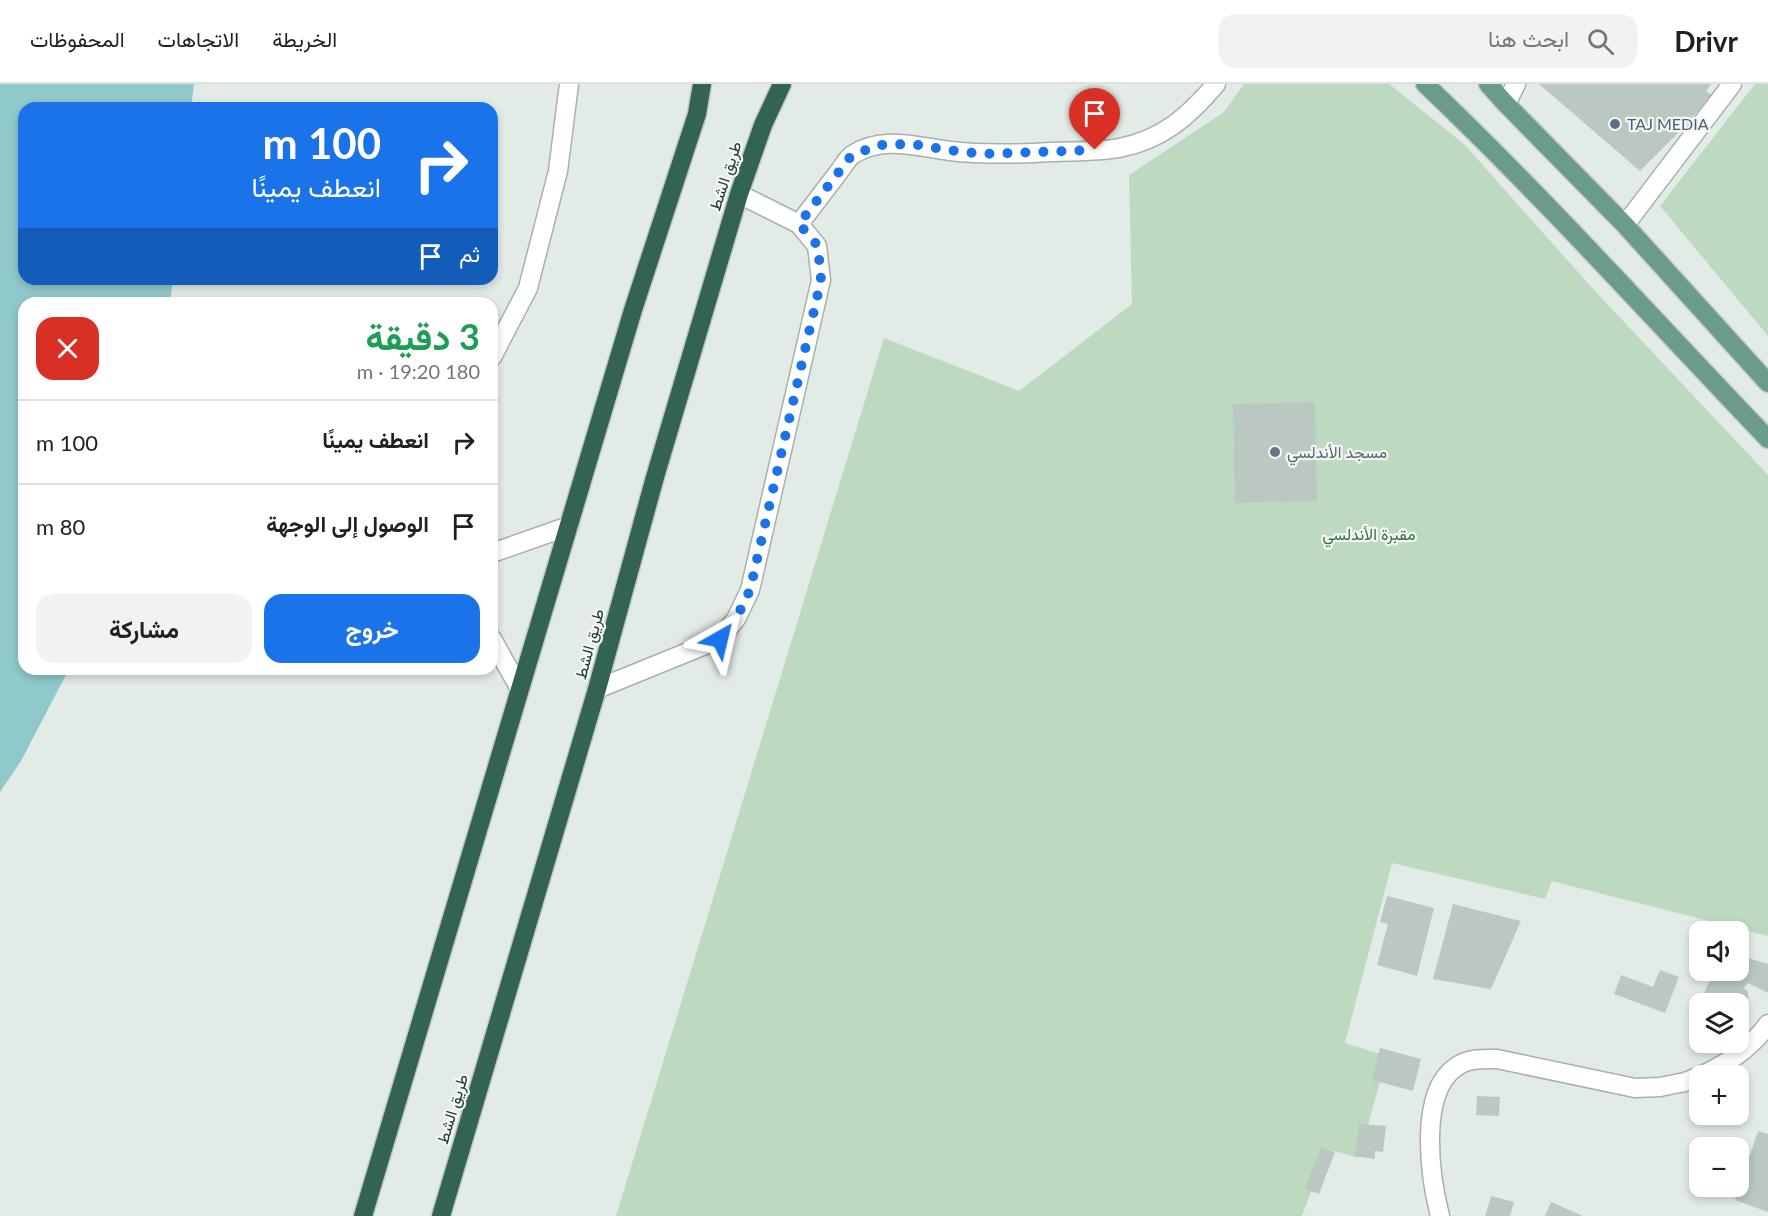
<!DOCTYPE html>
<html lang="ar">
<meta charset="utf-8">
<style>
:root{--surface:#fff;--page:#f2f2f2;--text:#202124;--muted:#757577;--line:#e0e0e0;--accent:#1a73e8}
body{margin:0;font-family:Lato,Vazirmatn,sans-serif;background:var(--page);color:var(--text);direction:rtl;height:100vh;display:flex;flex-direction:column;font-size:22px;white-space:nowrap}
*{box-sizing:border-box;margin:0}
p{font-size:20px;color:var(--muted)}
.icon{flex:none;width:33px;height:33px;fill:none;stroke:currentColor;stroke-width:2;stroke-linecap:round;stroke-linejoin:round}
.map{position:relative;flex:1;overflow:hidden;direction:ltr}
.drawer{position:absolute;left:18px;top:213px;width:480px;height:378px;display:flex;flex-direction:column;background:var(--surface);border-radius:18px;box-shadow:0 3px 9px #0003;direction:rtl}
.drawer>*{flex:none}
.top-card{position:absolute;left:18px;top:18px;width:480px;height:183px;border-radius:18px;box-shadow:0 3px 9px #0003;direction:rtl;background:#1a73e8;color:#fff;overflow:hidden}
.buttons{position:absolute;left:1689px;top:837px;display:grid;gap:12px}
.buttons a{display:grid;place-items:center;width:60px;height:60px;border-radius:12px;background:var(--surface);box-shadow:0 3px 9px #0003;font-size:30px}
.pin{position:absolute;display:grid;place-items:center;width:51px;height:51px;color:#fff;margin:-62px -26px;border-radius:50% 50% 50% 0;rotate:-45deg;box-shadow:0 0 6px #0007}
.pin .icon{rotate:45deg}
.me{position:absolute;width:66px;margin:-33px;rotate:37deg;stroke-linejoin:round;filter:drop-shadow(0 0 4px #0008)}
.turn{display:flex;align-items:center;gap:21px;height:126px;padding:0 18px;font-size:27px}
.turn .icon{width:78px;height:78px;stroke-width:2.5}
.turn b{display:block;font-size:42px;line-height:51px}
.then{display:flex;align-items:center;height:57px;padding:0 18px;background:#0003;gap:12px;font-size:22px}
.round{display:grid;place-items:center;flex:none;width:63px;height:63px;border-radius:18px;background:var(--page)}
.headline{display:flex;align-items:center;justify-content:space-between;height:102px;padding:0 18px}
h1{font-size:36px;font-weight:700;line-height:45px;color:#1e9e55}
.button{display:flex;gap:12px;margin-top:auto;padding:12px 18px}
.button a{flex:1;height:69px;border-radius:18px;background:var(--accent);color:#fff;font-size:24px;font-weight:700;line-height:69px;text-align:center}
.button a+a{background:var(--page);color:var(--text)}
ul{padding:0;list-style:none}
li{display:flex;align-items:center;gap:18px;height:84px;padding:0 18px;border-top:2px solid var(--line)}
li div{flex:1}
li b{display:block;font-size:22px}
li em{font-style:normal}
header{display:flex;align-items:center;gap:36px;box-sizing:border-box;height:84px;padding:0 30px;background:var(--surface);border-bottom:2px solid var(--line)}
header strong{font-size:28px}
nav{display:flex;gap:33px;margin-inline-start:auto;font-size:21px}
.search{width:420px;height:54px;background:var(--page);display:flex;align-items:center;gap:15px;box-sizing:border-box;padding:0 21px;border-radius:18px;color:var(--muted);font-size:22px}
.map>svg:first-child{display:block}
.green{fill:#bddac1}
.water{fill:#90c9cb}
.building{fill:#bbc8c2}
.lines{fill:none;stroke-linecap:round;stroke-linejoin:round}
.minor-casing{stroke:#a5b2ac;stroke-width:21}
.major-casing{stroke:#c2c8c5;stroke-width:21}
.highway-casing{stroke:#c2c8c5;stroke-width:21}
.minor{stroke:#fff;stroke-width:18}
.major{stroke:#6b9c89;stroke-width:18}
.highway{stroke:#336453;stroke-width:18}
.route{stroke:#1a73e8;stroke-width:10;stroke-dasharray:0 18}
.service-dot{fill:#5c6f8a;stroke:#f3f8f4;stroke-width:2}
.worship-dot{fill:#6b7280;stroke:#f3f8f4;stroke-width:2}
.labels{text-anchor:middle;stroke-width:4.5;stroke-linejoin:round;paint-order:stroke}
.service-label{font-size:16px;fill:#4e5e75;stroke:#f3f8f4;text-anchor:start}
.street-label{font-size:16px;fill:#243a31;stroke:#f3f8f4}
.worship-label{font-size:16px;fill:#5b616d;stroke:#f3f8f4;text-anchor:start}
.park-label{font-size:16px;fill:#326d41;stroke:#f3f8f4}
</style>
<header>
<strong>Drivr</strong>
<div class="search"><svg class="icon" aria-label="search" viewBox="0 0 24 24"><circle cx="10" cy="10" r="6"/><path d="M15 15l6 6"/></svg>ابحث هنا</div>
<nav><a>الخريطة</a><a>الاتجاهات</a><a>المحفوظات</a></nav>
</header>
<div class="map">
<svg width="1768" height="1132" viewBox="0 0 1768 1132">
<rect width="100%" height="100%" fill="#e2ebe6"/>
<path class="green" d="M1244,0H1389L1464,60L1594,206L1768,391V852L1552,797L1545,815L1392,779L1345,959L1387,972L1359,1074L1327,1065L1302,1132H616L884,254L1019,307L1132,220L1129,91L1224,28Z
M1755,0H1768V252L1660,122Z"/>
<path class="water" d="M0,0H194L191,24H24V195H173L170,219H24V585H69L21,677L0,708Z"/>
<path class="building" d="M1539,0H1711L1706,7L1712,11L1682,45L1640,87Z
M1315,318L1317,417L1235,419L1233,320Z
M1387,812L1434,824L1417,892L1377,881L1388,840L1380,838Z
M1453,820L1521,837L1491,905L1433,895Z
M1738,871L1768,880V909L1748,899L1744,904L1748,908V920L1738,928V920H1708L1702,914L1712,891L1721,895L1725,886H1738Z
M1660,886L1679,893L1665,929L1614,910L1621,891L1653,903Z
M1380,964L1421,975L1413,1007L1372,996Z
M1477,1012L1500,1013L1499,1032L1476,1031Z
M1359,1040L1386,1042L1383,1068L1375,1067V1075L1355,1072Z
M1758,1047L1768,1050V1128L1735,1116Z
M1321,1063L1335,1068L1319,1110L1305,1105Z
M1491,1112L1514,1118L1510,1132H1485Z
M1551,1118L1583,1132H1545Z"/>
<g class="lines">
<g class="minor-casing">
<path id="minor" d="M1506,20L1516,0
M799,140C812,123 825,106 838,89C842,84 847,75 852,71C883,51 917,63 950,67C984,71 1017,70 1051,68C1073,67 1097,68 1119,64C1162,56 1189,32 1216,0
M1625,141L1732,0
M492,273L528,204L558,87L569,0
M492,469L569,442
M492,555L520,605
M597,605L720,555L736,535L750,506L821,196L817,162L799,140L739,110
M1700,992C1726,981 1752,963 1768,940
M1440,1132C1430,1093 1418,1009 1456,983C1468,974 1483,975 1497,975L1635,1004L1660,1003L1685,998L1700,992"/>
</g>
<g class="major-casing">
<path id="major" d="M1425,0C1544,113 1654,236 1768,355
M1488,0L1506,20L1625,141L1768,299"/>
</g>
<g class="highway-casing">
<path id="highway" d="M363,1132L633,226L697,30L702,0
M441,1132L597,605L655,393L739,110L763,41L782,0"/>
</g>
<use href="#minor" class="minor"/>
<use href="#major" class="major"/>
<use href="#highway" class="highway"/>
</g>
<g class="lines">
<path class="route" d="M720,555L736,535L750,506L821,196L818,162L799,140L851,72L878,61L912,60L948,66L983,70L1095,66"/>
</g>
<circle class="service-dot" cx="1615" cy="40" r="6"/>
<circle class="worship-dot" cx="1275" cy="368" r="6"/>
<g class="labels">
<g class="service-label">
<text x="1627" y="46">TAJ MEDIA</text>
</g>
<g class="street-label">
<text transform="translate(725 92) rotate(-72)" y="6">طريق الشط</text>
<text transform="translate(589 560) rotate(-75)" y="6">طريق الشط</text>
<text transform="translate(452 1025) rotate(-73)" y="6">طريق الشط</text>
</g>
<g class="worship-label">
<text x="1287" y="374">مسجد الأندلسي</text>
</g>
<g class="park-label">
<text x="1369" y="456">مقبرة الأندلسي</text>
</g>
</g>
</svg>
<div class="buttons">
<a><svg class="icon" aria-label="sound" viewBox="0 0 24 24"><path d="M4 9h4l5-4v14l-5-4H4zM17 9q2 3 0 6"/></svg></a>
<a><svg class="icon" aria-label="layers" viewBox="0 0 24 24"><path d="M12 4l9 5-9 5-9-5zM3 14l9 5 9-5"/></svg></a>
<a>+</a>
<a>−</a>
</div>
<div class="pin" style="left:1095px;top:66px;background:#d93025"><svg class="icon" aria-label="arrive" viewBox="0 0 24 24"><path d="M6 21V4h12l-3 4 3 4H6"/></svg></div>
<svg class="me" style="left:720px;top:555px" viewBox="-20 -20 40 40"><path d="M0-17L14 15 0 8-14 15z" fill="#1a73e8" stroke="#fff" stroke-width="4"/></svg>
<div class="top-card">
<div class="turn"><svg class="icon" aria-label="right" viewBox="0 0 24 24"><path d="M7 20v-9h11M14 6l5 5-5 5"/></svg><div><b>100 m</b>انعطف يمينًا</div></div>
<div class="then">ثم<svg class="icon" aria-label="arrive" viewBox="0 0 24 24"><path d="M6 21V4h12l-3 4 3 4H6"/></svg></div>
</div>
<section class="drawer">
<div class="headline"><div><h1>3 دقيقة</h1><p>180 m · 19:20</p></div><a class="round" style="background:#d93025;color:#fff"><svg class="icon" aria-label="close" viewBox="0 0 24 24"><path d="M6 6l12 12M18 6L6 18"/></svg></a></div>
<ul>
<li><svg class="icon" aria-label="right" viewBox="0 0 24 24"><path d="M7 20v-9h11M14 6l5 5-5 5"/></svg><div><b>انعطف يمينًا</b></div><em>100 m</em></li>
<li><svg class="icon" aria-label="arrive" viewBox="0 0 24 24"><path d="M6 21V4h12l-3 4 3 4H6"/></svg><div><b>الوصول إلى الوجهة</b></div><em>80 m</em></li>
</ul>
<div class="button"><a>خروج</a><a>مشاركة</a></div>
</section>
</div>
